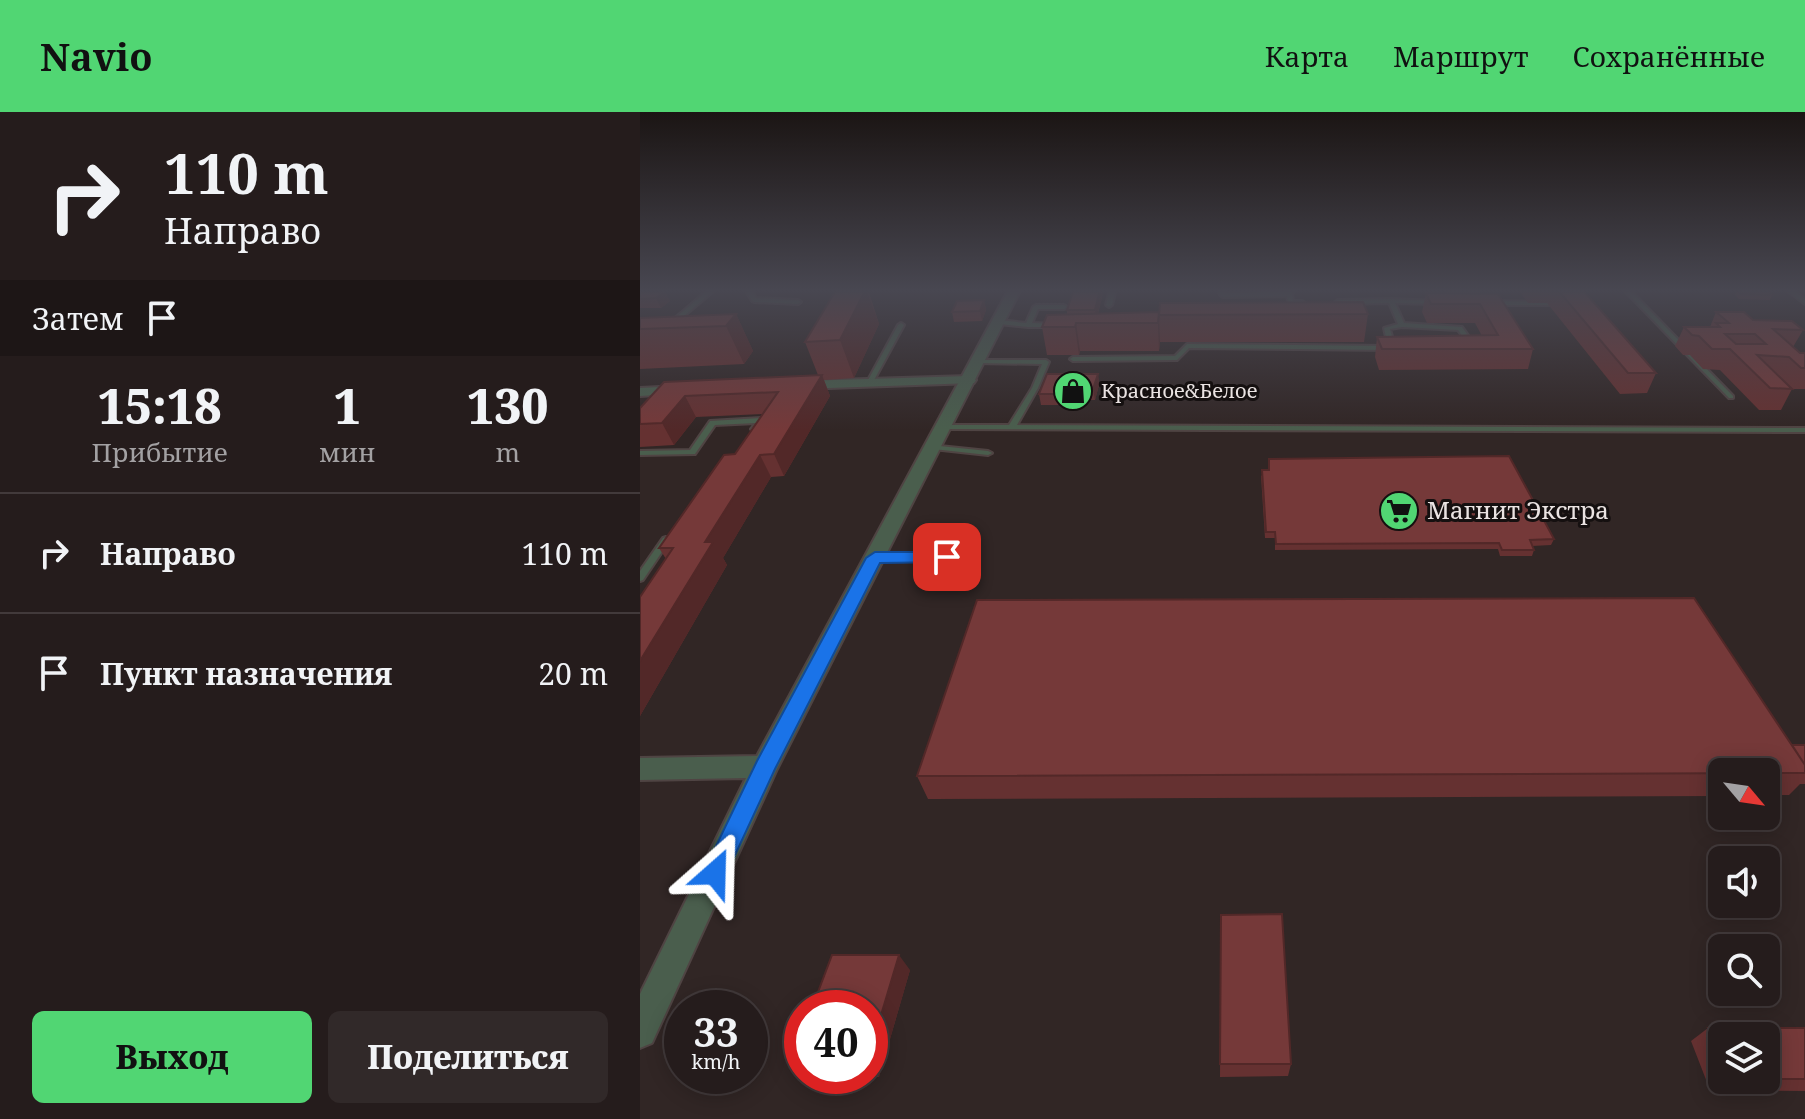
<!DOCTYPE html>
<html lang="ru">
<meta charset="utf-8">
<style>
:root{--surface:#251c1c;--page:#312929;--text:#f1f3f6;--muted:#a3a1a3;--line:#423a3b;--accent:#51d673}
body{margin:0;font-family:"Noto Serif",serif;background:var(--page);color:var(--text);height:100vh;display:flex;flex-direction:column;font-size:30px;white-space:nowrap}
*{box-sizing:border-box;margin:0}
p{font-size:26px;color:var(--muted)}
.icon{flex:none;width:44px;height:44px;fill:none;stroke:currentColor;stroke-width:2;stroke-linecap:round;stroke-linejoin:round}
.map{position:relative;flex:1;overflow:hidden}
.side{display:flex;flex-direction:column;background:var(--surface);width:640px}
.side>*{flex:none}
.hud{background:#251c1c;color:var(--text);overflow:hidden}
.needle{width:52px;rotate:119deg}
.fabs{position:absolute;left:1068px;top:646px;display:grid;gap:16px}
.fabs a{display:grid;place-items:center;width:72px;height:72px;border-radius:12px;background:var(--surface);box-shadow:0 4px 20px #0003,0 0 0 2px var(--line);font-size:40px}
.speed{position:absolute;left:24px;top:878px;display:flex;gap:16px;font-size:40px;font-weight:700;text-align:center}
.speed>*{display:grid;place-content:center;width:104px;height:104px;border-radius:50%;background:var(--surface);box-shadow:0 4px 20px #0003,0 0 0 2px var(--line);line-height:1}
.speed small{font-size:20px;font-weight:400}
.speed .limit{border:12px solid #d22;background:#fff;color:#111}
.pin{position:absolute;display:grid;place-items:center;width:68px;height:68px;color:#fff;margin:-34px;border-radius:16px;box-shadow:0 4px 12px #0006}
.me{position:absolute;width:88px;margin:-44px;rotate:25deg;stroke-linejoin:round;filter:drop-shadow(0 0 6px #0008)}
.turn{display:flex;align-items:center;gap:28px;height:168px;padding:0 32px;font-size:36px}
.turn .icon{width:104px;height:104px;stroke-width:2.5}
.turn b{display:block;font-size:56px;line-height:68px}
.then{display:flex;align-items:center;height:76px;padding:0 32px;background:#0003;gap:16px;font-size:30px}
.eta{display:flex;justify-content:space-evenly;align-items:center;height:136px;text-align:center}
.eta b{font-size:48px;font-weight:800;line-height:56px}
.action{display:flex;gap:16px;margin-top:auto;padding:16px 32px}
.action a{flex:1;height:92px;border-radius:12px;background:var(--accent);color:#111;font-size:32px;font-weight:800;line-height:92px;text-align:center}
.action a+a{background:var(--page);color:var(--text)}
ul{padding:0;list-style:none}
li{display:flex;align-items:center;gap:24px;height:120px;padding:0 32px;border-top:2px solid var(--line)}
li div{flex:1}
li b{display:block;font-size:30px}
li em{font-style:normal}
header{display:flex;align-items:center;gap:48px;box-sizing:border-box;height:112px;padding:0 40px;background:var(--accent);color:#111}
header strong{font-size:38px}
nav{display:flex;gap:44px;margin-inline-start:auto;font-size:28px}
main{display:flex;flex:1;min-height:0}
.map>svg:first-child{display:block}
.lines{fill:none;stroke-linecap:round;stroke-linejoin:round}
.service-casing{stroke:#4f4443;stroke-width:4}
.minor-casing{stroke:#4f4443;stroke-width:4}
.tertiary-casing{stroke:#4f4443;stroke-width:4}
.service{fill:#4a5e4d;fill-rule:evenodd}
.minor{fill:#4a5e4d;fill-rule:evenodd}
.tertiary{fill:#4a5e4d;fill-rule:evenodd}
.wall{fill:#653131;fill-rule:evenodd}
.shaded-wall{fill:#522828}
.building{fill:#753939;stroke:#522828;stroke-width:2;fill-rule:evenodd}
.route{fill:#1a73e8;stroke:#114b97;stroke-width:2}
.labels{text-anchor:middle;stroke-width:6;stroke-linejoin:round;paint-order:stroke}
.far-poi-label{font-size:20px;fill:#eae3e2;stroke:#151010;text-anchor:start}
.poi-label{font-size:24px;fill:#eae3e2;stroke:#151010;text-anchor:start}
</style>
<header>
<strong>Navio</strong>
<nav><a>Карта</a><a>Маршрут</a><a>Сохранённые</a></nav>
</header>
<main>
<section class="side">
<div class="hud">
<div class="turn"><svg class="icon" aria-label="right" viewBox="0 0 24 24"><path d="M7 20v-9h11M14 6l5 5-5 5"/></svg><div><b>110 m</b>Направо</div></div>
<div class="then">Затем<svg class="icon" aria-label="arrive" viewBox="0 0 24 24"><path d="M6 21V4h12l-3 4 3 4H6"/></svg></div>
</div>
<div class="eta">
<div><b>15:18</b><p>Прибытие</p></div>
<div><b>1</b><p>мин</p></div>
<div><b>130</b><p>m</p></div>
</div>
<ul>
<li><svg class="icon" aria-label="right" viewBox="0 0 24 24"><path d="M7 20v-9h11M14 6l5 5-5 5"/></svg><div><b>Направо</b></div><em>110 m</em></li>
<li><svg class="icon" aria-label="arrive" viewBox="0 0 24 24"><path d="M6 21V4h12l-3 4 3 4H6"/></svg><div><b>Пункт назначения</b></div><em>20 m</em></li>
</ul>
<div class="action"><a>Выход</a><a>Поделиться</a></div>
</section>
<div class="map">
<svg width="1165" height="1007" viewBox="0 0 1165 1007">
<rect width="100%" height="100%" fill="#312625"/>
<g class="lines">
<g class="service-casing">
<path id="service" d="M69,177H76L38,209L28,210V208L34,207Z
M105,177H111L116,186L158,188L161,190L158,192L114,190L112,189Z
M470,177H476L472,193L469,195L466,193Z
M578,177H584L585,181L647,180L649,177H655L652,182L653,189H662L665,191L662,193L649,192L647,184L583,185L580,183Z
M912,177H918L929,192L928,193H853L850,191L853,189L922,190Z
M983,177H989L1093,284V286H1089Z
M1145,177H1152L1165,187V192Z
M751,187L799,189L800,190L797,192L755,191L764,211L822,215L834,232L829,233L818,218L762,215L750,217L755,236L752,238L549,236L537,248L433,249L430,247L433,245L535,244L547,232L748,234L744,216L758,212L749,191L698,192L695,190L698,188Z
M396,193H424L427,195L424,197H398L392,211L416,212V214L414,215H388L359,212L356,210L359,208L386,211L393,195Z
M261,211L264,213L233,270L228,271L227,270L258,213Z
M338,248H406L409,250L398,276L377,313L1165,316V320L301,317L300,315L304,313H369L392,276L402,252L336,251V249Z
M121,306L125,308L118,319H115L111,317L116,311L75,313L55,342L0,343V339L50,338L70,309Z
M290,333L348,339L352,341L348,343L293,337H290Z
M26,425L30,428L3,468L0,469V459L23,426Z
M307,442L310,443L312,445L310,447L235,449L230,446L235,443Z"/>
</g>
<g class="minor-casing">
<path id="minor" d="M329,264L336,268L334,271L160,277L153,273L160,269Z
M40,274L47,278L45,281L0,284V276Z"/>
</g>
<g class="tertiary-casing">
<path id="tertiary" d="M369,177H381L137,657L12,931L0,936V882L106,666L0,668V646L117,644Z"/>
</g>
<use href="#service" class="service"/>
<use href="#minor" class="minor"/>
<use href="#tertiary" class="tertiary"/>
</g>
<path class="wall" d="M228,177L239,212L214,266L184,268L190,284L144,364L131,365L83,446L87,453L0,604V485L26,447L19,436L95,342L123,302L56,305L34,333L0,335V296L24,270L178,263L165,230L196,178Z
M464,177L458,202H728L724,230H520L519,239H440L439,243H407L402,215L427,202V198Z
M594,177H640L594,178Z
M803,177H841L840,181L893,237L888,257L739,258L735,245L737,225L842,224L835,211H787L782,200L786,181H806Z
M878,177H942L1016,261L1007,281L980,282L907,191H888Z
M1097,178L1132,183L1130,188L1099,187L1095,183Z
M0,180L30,189L21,196H0Z
M344,188L346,198L342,209L314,210L312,200Z
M1076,200L1163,218L1153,235L1160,241H1165V277H1152L1141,298H1119L1080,258L1063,257L1050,243H1043L1035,234L1044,215H1070Z
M96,202L113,239L104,252L0,257V206Z
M458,262L459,273L455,288H427L425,293H401L399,282Z
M629,347L914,427L911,433L892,434L894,438L892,444H860L858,437L635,438V426H625L621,364L629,358Z
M1152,633H1165V672H1160L1149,683H1126V660H1082V684L288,687L277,664Z
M581,803L651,952L648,964L580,965Z
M270,858L239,965L166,964H230V896Z
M1068,916H1165V979L1070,978L1051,929ZM1082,924H1126V968H1082Z
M162,924V961L151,953Z"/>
<path class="shaded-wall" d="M226,177L239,212L214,266L200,228Z
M460,177H464L456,208L455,198Z
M25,179L30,189L21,196L16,186Z
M344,188L346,198L342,209L340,199Z
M96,202L113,239L104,252L86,214Z
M519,203L520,230L519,239L518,211Z
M436,211L440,239L439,243L435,215Z
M458,262L459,273L455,288L453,277Z
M182,263L190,284L144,364L134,342Z
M425,278L427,288L425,293L423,282Z
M45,284L56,305L34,333L22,311Z
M120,343L131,365L83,446L87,453L0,604V549L65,430Z
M259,843L270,858L239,965L230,957V940Z"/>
<path class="building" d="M226,177L200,228L165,230L196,178Z
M434,177H460L455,198H427Z
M917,177H942L1016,261H988Z
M1097,178L1128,179L1132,183L1102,182Z
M25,179L16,186L0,187V180Z
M786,181L858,182L893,237H742L737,225L858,223L840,192H791Z
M344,188L340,199L312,200L317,189Z
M723,190L728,202L519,203L520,191Z
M519,200L518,211H436L435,215H402L407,203Z
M1076,200H1104L1113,208L1152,209L1163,218L1133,217L1160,241H1165V256H1161L1149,245L1117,243L1152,277L1130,276L1090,237H1072L1059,224L1052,223L1044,215H1080L1076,211H1089ZM1085,222H1115L1126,232H1096Z
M96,202L86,214L0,217V206Z
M407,262H458L453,277L425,278L423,282H399Z
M182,263L134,342L120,343L65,430H73L0,549V485L33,436H19L84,343L95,342L138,280L45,284L22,311L0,312V296L24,270Z
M869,344L914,427L890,428L894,438H862L859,431L636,432L635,420H626L622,358H629V347Z
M1054,486L1165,653V661L277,664L337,488Z
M1152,633H1165V653Z
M642,802L651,952H580L581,803Z
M192,843H259L230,940V896H172Z
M1068,916H1165V967H1126V924H1082V950Z
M162,924V953H151Z"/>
<linearGradient id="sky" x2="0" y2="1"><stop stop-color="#1b1514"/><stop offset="0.56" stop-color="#484751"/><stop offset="1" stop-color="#484751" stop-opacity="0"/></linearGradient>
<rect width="1165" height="318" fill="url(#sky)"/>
<path class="route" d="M235,440H307L315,445L307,450L240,451L135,657L83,769L75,772L66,769L63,761L117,649L226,446Z"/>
<defs>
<g id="shop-disc" transform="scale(2)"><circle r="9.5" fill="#51d673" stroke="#151010"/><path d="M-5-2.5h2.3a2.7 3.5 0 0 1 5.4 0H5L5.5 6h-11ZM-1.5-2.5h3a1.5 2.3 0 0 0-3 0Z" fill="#111"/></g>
<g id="supermarket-disc" transform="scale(2)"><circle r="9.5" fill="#51d673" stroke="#151010"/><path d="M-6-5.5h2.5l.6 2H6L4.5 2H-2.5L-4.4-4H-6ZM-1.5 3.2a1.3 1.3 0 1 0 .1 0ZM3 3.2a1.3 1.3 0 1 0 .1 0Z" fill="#111"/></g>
</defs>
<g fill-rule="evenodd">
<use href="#shop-disc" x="433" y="279"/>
<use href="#supermarket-disc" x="759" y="399"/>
</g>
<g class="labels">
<g class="far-poi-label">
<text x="461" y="286">Красное&amp;Белое</text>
</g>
<g class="poi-label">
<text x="787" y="407">Магнит Экстра</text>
</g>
</g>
</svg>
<div class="fabs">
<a><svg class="needle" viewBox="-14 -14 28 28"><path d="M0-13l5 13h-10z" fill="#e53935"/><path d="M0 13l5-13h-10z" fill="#a3a1a3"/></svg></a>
<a><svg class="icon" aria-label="sound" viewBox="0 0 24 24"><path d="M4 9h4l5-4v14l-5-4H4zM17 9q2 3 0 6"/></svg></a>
<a><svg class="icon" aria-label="search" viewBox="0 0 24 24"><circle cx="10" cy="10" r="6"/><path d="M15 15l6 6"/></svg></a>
<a><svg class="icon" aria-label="layers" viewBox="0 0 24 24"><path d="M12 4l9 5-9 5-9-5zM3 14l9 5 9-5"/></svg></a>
</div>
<div class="speed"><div>33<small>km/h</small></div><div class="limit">40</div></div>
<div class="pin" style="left:307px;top:445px;background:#d93025"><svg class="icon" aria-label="arrive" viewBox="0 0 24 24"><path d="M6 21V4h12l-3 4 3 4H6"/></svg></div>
<svg class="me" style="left:75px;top:761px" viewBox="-20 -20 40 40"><path d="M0-17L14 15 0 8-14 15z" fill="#1a73e8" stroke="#fff" stroke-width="4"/></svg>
</div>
</main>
